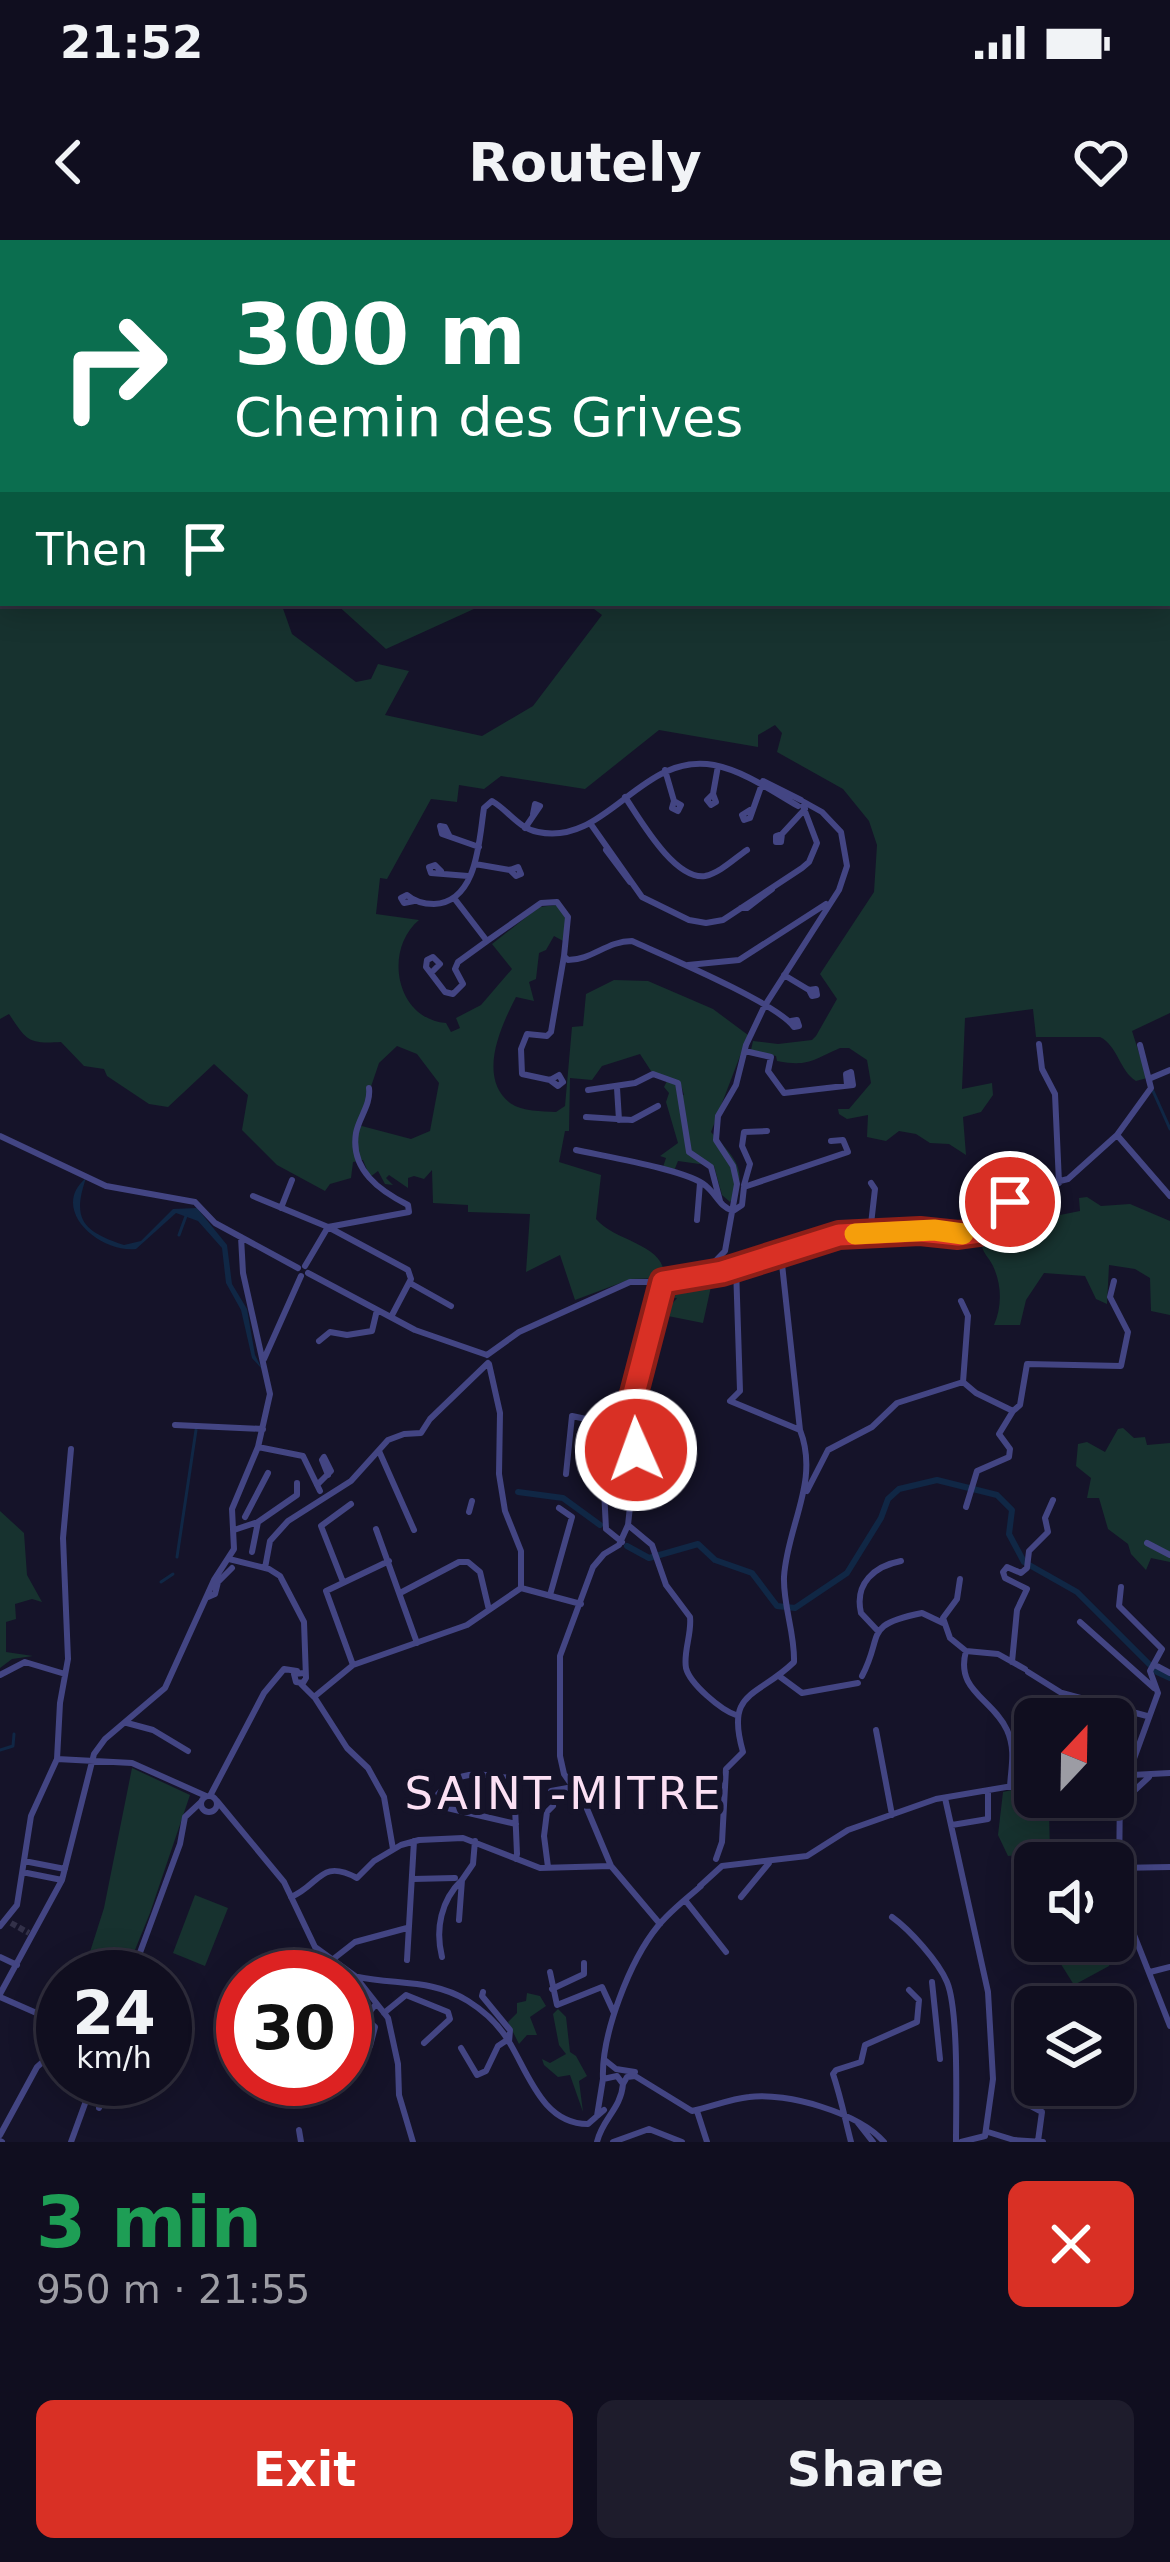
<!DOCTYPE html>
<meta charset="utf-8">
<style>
:root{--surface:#100e1f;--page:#1e1c2c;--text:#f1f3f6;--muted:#9c9ca4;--line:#302e3d;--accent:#d93025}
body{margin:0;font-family:"DejaVu Sans",sans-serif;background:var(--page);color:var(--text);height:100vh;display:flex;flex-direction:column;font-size:45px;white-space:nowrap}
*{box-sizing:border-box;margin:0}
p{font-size:39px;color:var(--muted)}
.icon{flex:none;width:66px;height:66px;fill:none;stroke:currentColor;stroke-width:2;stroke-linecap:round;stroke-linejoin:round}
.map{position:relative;height:1902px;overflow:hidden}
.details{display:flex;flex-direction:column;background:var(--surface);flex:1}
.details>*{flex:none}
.guide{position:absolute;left:0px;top:0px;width:1170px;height:366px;box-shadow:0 6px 30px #0003,0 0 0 3px var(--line);background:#0b6e4f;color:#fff;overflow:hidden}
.needle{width:78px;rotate:22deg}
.tools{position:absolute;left:1014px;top:1458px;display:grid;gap:24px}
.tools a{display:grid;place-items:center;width:120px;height:120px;border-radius:18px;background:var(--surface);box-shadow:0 6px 30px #0003,0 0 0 3px var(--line);font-size:60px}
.speed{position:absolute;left:36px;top:1710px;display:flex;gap:24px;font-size:60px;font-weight:700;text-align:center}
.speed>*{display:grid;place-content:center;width:156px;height:156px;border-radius:50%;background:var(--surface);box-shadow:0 6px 30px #0003,0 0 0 3px var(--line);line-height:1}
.speed small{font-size:30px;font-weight:400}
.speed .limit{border:18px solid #d22;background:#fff;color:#111}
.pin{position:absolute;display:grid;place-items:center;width:102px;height:102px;color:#fff;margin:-51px;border:6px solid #fff;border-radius:50%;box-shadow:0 3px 12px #0007}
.me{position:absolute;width:132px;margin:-66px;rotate:358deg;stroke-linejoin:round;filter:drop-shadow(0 0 9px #0008)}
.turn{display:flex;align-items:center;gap:42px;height:252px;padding:0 36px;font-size:54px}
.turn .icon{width:156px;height:156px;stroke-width:2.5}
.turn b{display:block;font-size:84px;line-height:102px}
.then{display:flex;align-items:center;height:114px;padding:0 36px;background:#0003;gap:24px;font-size:45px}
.round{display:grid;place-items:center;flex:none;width:126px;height:126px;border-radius:18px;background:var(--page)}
.summary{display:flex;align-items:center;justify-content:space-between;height:204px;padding:0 36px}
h1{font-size:72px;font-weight:700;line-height:90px;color:#1e9e55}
.primary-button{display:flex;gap:24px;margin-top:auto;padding:24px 36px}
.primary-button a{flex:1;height:138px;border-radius:18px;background:var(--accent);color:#fff;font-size:48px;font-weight:700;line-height:138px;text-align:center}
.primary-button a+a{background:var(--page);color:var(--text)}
.status{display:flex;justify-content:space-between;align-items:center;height:84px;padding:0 60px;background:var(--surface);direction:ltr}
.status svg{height:33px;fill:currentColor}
header{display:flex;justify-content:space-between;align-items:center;height:156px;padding:0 36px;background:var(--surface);font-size:54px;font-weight:700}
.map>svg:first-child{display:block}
.green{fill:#17322f;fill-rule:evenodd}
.water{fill:#102745}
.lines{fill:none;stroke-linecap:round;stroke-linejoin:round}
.stream{stroke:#102745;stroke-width:3}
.canal{stroke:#102745;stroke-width:6}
.minor-tunnel{stroke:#333149;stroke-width:6;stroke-dasharray:6 3;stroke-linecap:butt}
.minor{stroke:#434583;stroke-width:6}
.route-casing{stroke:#8d1f18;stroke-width:30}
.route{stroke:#d93025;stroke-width:21}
.slow{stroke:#f59e0b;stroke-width:21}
.labels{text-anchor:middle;stroke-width:12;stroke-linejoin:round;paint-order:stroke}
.quarter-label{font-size:45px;letter-spacing:3px;fill:#fce0f4;stroke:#151329}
</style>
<div class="status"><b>21:52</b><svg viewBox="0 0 49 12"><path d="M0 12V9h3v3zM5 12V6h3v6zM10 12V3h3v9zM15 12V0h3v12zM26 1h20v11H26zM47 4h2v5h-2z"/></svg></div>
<header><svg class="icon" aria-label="back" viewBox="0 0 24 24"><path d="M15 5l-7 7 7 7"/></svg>Routely<svg class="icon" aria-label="heart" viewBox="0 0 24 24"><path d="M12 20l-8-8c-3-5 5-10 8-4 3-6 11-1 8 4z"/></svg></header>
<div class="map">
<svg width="1170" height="1902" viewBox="0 0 1170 1902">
<rect width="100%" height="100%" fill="#151329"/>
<path class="green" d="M0,0H259L3,3V363H281L292,394L356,442L371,439L378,424L409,431L385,475L482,496L533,466L602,375L586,363H1167V3L295,0H1170V773L1132,791L1147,838L1136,841C1119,830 1118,806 1100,797H1036L1033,769L965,778L962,849L992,843L993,855L981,872L963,877L966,915L949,904L930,903L916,894L899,891L886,901L867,897L868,875L847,879L839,874L838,869H849L871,843L867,820L849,808H840C812,820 809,827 777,821L776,816L751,810L753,801L778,804L812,800L816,796L837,759L820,734L874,652L877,605L869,581L843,549L777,512L782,493L775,485L758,495V507L659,490L585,549L501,536L484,549L459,545L457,562L431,559L387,639L380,638L376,674L419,680C383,710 396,779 446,783L451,792L460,788L456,778L481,765L512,729L492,704L539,667L557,665L566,679L565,702L554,696L546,710L539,713L536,739L529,742L534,761L516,757C501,786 477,837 510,863C523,872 541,871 556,872L565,866L572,787L583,786L586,754L614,740L648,741L713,769L748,795L711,892C732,915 752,932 730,962L722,955L714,926L678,921L674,931L663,927L666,918L660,916L678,903L666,862L669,853L664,847L667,841L676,845L677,853L684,855L680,842L651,831L640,814L602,826L592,840L570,838L569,891H565L559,922L601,935L596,979C615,1002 667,1004 664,1038L631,1039L575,1060L560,1015L526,1032L530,974L468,972V965L433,963L432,930L424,939L414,936L408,938V948L389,935L386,938L393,945L385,944L378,931L370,937L363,920L353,922L351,938L330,944L325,951L277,925L242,890L248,855L214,824L168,867L149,864L107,836L104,829L84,826L61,802C28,804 27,801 9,774L0,779ZM397,806L417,814L439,843L430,891L411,899L358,885L379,823Z
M335,363H487L386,409Z
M1087,957L1101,966L1130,964L1170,981V1075L1151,1071L1150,1038L1135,1029L1109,1025L1107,1064L1096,1059L1085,1036L1044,1033L1026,1060L1020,1085H994C1002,1067 1002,1045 993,1026C988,1015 982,1014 981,1000L990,992L1011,993L1023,990L1030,981L1080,971L1079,958Z
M712,1042L703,1083L663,1075L677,1058L663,1057L666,1045Z
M1123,1188L1134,1198L1145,1197L1147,1205L1170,1203V1322L1151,1318L1146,1330L1131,1314L1128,1304L1108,1289L1099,1258H1087L1091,1238L1076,1226L1078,1204L1087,1202L1105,1212L1118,1189Z
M0,1271L24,1293L27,1335L42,1362L32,1359L15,1364L16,1379L6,1382V1412L33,1416L12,1419L0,1428Z
M132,1528L190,1555L150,1673L124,1737H82L104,1668Z
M1035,1545V1557H1064L1063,1563H1055L1049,1572L1050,1612L1008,1616L998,1595L1003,1552Z
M195,1655L228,1668L205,1726L173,1713Z
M1063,1701H1102L1112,1719L1109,1726L1074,1745L1049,1705Z
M527,1753L540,1756L546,1766L530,1777L537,1795H527L519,1804L508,1782L517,1773V1763L526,1761Z
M558,1769L566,1777L570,1812L576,1816L587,1836L579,1841L583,1872L570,1835L558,1837L544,1825L542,1819L550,1823L566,1814L559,1805L553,1774Z"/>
<path class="water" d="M86,938C72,979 82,991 124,1005L141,1001L173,969L197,968L227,1005L232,1044L247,1069L255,1115L262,1129L252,1118L241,1070L226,1043L222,1008L198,981L176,973L136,1009C99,1013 49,969 86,938Z"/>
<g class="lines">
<path class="stream" d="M1153,851L1170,889
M179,995L186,976
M177,1317L196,1190
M161,1342L173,1334
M0,1510L13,1506L14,1494"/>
<path class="canal" d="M518,1252L563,1258L600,1285
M627,1306L649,1318L698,1304L715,1320L752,1333L777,1366L795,1368L847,1333L881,1278L888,1259L899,1249L937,1240L997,1255L1012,1270L1009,1294L1024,1322L1077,1352L1157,1432L1170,1438"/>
<path class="minor-tunnel" d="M11,1683L29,1693"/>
<path class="minor" d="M665,530L674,561L681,565L678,571L672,568L674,561
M713,554L707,560L711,565L716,562L713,554L718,526
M625,557C640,579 674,640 705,636C720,633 735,618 747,610
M750,570L742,575L744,580L750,578L763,541L801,560
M590,583L642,657L689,680L706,683L723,680L802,628L809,622L817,603L803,566
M525,588L540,566L535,564L533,574
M782,594L776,596V602H781L782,594L805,569
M449,595L445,587L440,586L442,594L479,607
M606,610L630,642
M475,624L510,630L518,627L521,634L516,636L510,630
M441,631L435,625L429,627L431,633L468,636
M454,658L487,701L541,663L557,662L568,677L564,716L568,720C592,720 607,701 632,701C665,716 777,763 794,787L799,786L797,780L791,781
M414,661L404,663L401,658L407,655C415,662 423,664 434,664C478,662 479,599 484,568L492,561C509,571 518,588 538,592C606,607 642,511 714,525C744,531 772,551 798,566
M741,668H747L772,649
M688,725L739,720L826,664
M433,731L440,724L433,717L427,720L426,727L445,752L453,754L463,744L455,729L458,722L487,701
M784,735L809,750L816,749L817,755L812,756L809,750
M1039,804L1042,829L1055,854L1059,943
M745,811L771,817L768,831L784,853L853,845L851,832L846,834L847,845
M1151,838L1170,830
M550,840L558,846L563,842L559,835L550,840L522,834L521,809L527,794L547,796L551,792L564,716
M617,848L619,880
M588,850L635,843L653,834L678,843L689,912L711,927L720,961
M586,877L632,880L658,866
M1117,895L1170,956
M0,896L106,946L195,962L215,983L298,1028
M576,910C602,916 689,930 706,946C717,955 719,966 733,971
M744,945L750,924L742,906L744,892L767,891
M253,956L328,987L408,1030L411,1039L391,1077
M281,968L292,940
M733,971L742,965L744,947L848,912L843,900L831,901
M697,980L700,943
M328,987L409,972L408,965C380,951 350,930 356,893C359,877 371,865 369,848
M870,993L875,949L871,943
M781,1015L800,1190
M305,1026L328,987
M707,1032H722L839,995L980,992L1008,969L1012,953L1068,939L1117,895L1151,848L1140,805
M308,1033L415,1090L487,1115
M410,1043L451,1066
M961,1061L968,1076L963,1142
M319,1101L330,1092L347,1095L372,1091L377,1070
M487,1115L519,1092L630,1042H663L703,1034L725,1011L737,944L733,926L716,900L718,876L736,845L746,805L764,767L839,650L847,626L841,592L822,572L804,562
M264,1119L301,1036
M489,1124L500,1173L499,1234L505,1271L521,1311V1348
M175,1185L263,1189
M258,1207L303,1216L320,1251
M379,1211L414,1290
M566,1234L572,1176L586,1179L591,1175L636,1195
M317,1245L331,1231L324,1217L322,1220L328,1235
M604,1249L606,1289L622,1302
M807,1251L828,1210L872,1187L897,1163L963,1142L976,1153L1013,1171L1020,1165L1027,1124L1121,1126L1128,1092L1110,1057L1114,1041
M966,1267L977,1231L1009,1217L1010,1209L999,1194L1013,1171
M469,1272L472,1261
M245,1277L268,1233
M628,1285L652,1305L666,1345L690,1377C692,1394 683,1412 686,1428C690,1444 721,1470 736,1475
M376,1289L417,1403
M234,1290L258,1282L297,1255V1243
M1147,1303L1170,1315
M252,1312L258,1282
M229,1319L269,1329L280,1336L304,1382L306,1438L303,1443L296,1442L294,1434L304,1433
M265,1328L270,1301L288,1281L351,1241L388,1200L404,1194L421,1193L430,1179L488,1123
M960,1339L957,1359L943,1378L950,1398L966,1411
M343,1342L321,1286L351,1264
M1121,1347L1119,1366L1162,1409L1150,1431L1158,1453L1128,1535
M521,1348L581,1364
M402,1352L459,1322H468L480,1332L489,1370
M550,1355L572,1277L559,1268
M208,1357L215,1354L218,1342L232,1328
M1080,1382L1154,1448
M877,1390L861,1373C854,1343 875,1326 901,1321
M1012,1422L1017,1370L1027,1349L1005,1338L1003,1332L1007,1327L1021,1333L1027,1328L1029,1311L1048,1292L1045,1278L1053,1260
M353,1425L326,1351L389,1321
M1155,1425L1170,1433
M1028,1432L1060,1452
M0,1435L25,1422L65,1434
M779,1436L802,1453L858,1443
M862,1436C884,1395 862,1385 922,1373L943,1383
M301,1444L314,1457L353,1425L467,1385L521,1348
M1062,1453L1147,1476
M315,1458L347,1508L368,1528L384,1557L393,1609
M127,1483L153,1490L188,1511
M876,1490L892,1575
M57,1519L132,1523L206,1556
M1113,1536L1170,1533
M1124,1536L1120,1543L1119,1645L1129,1682L1170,1786
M1010,1547C1011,1527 1016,1510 1007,1490C992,1458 955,1451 966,1411L998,1414L1025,1429
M551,1551L573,1547
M201 1564a8 8 0 1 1 16 0a8 8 0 1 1-16 0Z
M210,1556L264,1453L284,1429L297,1431
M945,1558L988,1752L993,1839L985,1896
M217,1561L284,1642L315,1707L355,1736L388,1778L398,1824L399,1855L413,1902
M1121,1563L1149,1537
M952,1585L988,1579V1553
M516,1619L517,1614L514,1543L510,1538C470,1533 457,1528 430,1564L516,1584
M716,1619L722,1602L726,1529L743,1512C725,1450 757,1458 794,1422C795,1393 783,1366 784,1337C787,1286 820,1241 800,1190L730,1161L740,1151L736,1027
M24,1621L65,1629
M548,1627L544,1596L547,1572L553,1566
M1117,1628L1170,1627
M27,1633L62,1640
M413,1639L455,1638
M700,1646L722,1626L807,1616L848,1590L936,1559L1035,1542
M291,1657C320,1645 320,1618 357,1638L374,1621L401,1605L419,1600L463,1598L540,1628L611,1626
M741,1657L769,1623
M685,1660L726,1712
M892,1677C910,1690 938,1721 947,1742C959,1771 956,1866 956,1902
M459,1680L462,1640L473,1624L475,1601
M660,1684L611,1626L585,1564L564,1534L560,1516V1416L593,1327L604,1314L619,1305L628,1285L636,1211L632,1161L663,1042
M0,1686L17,1665L31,1576L57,1519L60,1463L68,1419L63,1298L71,1209
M0,1717L17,1725
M442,1717C435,1689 441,1660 462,1640
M332,1720L355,1702L407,1688
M407,1720L414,1601
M550,1732L557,1765L602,1747L614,1773
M1150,1732L1170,1727
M131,1737L180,1604L185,1577L201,1562
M358,1737C396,1745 433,1739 468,1761C484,1771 498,1784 508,1800C528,1832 542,1884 588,1884L604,1870
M932,1742L940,1819
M552,1749L584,1734V1723
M483,1752L482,1756L510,1790L509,1802
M0,1754L62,1640L94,1514L105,1499L165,1448L214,1340L234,1309L232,1269L258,1207L270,1154L243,1033L241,997
M0,1757L41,1775L63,1791
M384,1773L406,1755L448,1772L450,1779L424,1803
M365,1778L375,1787L370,1806
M345,1803L376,1764
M461,1808L477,1835L486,1831L498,1806L507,1800
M165,1818L171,1802
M606,1821L616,1829L635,1832
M603,1839C601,1795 630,1720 658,1686C670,1671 687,1658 701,1646
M623,1844L627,1837L635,1836L692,1871C711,1867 730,1859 749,1857C787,1852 859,1873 884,1902
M153,1851L157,1839
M1029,1865L1042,1872L1038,1901
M99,1868L109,1839
M697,1871L707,1902
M858,1883L873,1902
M299,1890L301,1902
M988,1892L1014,1900L1043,1902
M0,1895L37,1827L63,1804
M0,1901L2,1902
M71,1902L94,1839
M597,1902C602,1879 621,1869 623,1844L617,1836L603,1839L597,1876
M613,1902L649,1889L682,1902
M851,1902C845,1879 841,1858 833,1834L836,1830L861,1822L865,1805L917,1782L919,1760L909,1750
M961,1902L985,1896"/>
</g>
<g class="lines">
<g class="route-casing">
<path id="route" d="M636,1210L632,1161L663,1042L722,1032L839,995L920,991L958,995L980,992L1009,969L1010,962"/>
</g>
<use href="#route" class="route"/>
<path class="slow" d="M855,994L934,990L963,994"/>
</g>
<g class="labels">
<g class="quarter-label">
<text x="564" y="1569">SAINT-MITRE</text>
</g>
</g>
</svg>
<div class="tools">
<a><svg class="needle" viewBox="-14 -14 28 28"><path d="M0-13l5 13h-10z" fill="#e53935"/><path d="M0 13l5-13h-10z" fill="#9c9ca4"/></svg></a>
<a><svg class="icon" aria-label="sound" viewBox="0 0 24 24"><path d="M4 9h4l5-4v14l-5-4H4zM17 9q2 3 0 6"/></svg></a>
<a><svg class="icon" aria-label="layers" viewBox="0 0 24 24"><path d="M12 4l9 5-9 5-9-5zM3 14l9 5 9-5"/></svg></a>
</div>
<div class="speed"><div>24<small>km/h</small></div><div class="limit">30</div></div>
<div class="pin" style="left:1010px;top:962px;background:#d93025"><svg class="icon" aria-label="arrive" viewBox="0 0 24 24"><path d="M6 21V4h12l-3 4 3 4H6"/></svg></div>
<svg class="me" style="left:636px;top:1210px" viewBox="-20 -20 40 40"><circle r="17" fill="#d93025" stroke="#fff" stroke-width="3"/><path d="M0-11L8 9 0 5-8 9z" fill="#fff"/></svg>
<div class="guide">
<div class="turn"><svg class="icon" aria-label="right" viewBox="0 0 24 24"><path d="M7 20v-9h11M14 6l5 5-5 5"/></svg><div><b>300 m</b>Chemin des Grives</div></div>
<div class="then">Then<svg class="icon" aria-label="arrive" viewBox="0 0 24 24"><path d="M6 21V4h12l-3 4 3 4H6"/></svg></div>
</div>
</div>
<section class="details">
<div class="summary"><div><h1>3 min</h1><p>950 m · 21:55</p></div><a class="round" style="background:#d93025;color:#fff"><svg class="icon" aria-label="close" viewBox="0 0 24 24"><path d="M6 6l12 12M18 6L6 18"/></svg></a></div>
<div class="primary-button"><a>Exit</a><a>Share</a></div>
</section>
